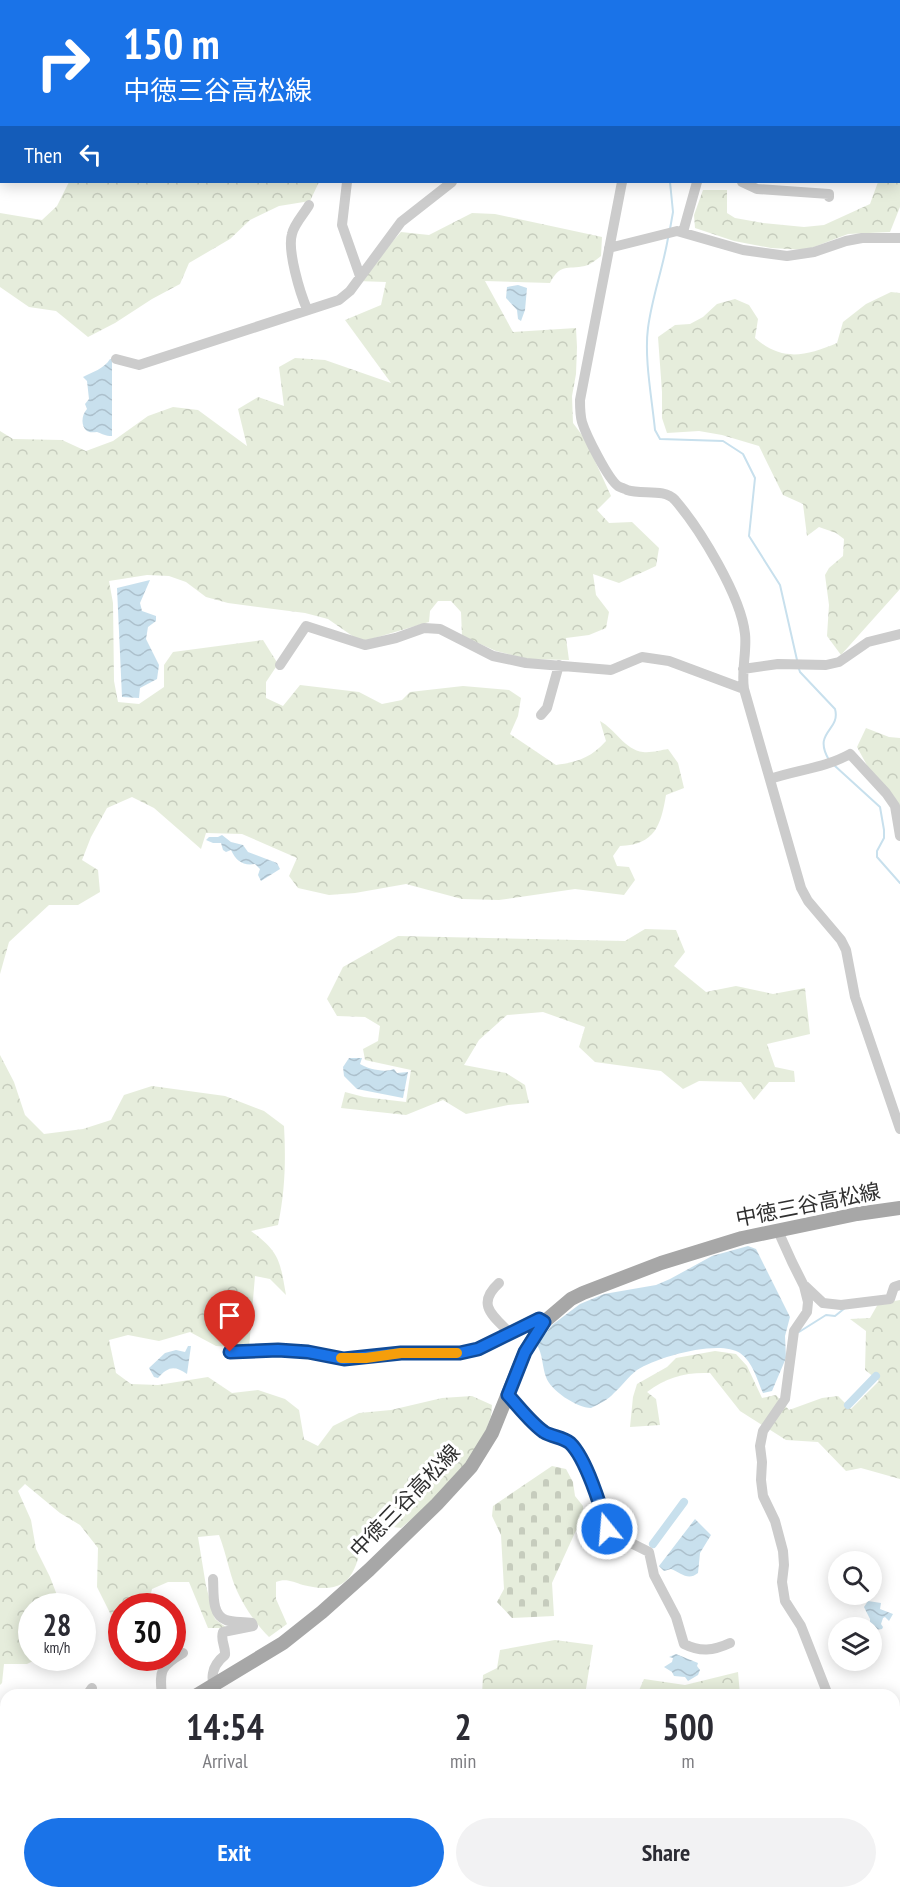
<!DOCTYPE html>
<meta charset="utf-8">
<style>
:root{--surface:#fff;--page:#f2f2f3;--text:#2b2b33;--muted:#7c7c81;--accent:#1a73e8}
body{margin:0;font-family:"PT Sans Narrow","Noto Sans JP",sans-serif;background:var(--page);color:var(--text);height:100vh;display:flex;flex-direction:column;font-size:22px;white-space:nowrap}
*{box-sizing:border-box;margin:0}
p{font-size:20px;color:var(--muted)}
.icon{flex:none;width:33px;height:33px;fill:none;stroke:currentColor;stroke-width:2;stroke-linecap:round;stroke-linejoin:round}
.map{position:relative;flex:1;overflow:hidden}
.drawer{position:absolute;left:0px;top:1689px;width:900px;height:210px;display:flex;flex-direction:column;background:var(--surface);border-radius:18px 18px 0 0;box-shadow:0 3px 15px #0003}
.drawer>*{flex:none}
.banner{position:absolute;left:0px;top:0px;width:900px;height:183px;box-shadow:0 3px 15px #0003;background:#1a73e8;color:#fff;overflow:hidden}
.fabs{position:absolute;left:828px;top:1551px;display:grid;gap:12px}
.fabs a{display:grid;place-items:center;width:54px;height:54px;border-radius:50%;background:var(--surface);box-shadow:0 3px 15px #0003;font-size:30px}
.speed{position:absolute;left:18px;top:1593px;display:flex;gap:12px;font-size:30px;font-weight:700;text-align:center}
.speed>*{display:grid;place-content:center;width:78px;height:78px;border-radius:50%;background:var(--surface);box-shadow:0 3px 15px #0003;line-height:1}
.speed small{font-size:15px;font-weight:400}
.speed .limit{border:9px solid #d22;background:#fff;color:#111}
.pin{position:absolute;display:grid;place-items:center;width:51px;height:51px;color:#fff;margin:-62px -26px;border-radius:50% 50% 50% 0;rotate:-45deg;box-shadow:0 0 6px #0007}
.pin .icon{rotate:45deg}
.me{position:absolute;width:66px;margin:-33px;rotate:343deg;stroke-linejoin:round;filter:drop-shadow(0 0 4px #0008)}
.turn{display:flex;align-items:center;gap:21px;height:126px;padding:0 24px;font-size:27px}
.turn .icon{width:78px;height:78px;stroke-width:2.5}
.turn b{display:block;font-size:42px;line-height:51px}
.then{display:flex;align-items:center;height:57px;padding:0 24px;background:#0003;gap:12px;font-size:22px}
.eta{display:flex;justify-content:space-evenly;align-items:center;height:102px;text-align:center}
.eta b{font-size:36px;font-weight:700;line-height:42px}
.action{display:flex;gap:12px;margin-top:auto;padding:12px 24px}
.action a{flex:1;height:69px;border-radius:36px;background:var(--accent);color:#fff;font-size:24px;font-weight:700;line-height:69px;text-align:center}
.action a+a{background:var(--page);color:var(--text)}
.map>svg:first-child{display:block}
.forest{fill:url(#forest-crowns)}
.cemetery{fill:url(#cemetery-stones)}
.water{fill:url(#water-waves)}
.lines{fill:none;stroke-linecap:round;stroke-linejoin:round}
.stream{stroke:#c8e0ed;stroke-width:2}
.canal{stroke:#c8e0ed;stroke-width:8}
.minor{stroke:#ccc;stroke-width:10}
.major{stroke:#a7a7a7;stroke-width:14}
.route-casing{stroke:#114b97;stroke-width:15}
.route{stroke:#1a73e8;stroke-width:10}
.slow{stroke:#f59e0b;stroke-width:10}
.labels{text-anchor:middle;stroke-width:6;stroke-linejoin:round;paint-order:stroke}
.street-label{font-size:21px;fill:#2f2f2f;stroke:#fff}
</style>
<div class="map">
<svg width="900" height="1899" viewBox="0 0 900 1899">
<defs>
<pattern id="forest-crowns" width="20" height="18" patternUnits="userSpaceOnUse" patternTransform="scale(1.5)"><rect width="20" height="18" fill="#e6eddc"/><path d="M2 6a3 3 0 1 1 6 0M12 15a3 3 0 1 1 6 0" fill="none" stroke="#c6ccbd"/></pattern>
<pattern id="cemetery-stones" width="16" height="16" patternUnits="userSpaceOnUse" patternTransform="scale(1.5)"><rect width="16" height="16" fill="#e6eddc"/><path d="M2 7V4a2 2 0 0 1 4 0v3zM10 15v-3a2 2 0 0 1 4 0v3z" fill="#c6ccbd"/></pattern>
<pattern id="water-waves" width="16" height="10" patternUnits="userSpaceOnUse" patternTransform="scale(1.5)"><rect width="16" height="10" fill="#c8e0ed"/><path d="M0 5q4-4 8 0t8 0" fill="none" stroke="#acc0cc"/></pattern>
</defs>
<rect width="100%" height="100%" fill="#fff"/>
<path class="forest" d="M0,0H511L512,1L2,2L0,168Z
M705,0H900V207L890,232L848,234L806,250L771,248L734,241L695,228L694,215L703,190H727V213L735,218L763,223L804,227L824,225L870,204L878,182H898V2Z
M69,182H319L310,201L279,206L250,220L230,239L189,263L180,284L152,299L115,323L88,337L56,311L29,307L0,287V213L42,220L57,206Z
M472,213L495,214L602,237L601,256C597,259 592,263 588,265C570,271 561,261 550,283L485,281L513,332L576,328L577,347L576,374L572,396L573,423L585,439L611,496L597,510L609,523L632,522L659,548L656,566L619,583L593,574L596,595L609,612L606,628L589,635L566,638L569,660L527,659L496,651L462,636L461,612L451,601H438L430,611L429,622L361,642L328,619L305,613L228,603L206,597L186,582L169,576L147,575L109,581L113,603L114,681L118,702L139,704L164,687V665L173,652L263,640L278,664L266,682V698L283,706L300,685L359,692L382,704L402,700L410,692L463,686L509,690L521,698L518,716L510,734L556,765C577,762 591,758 606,741L600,721C615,729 625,750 643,752C651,753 661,750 668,749L678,763L684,788L666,795C661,825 655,845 620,846L613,856L617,866L629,867L635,880L624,895L575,889L499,900L462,899L406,884L355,893L329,895L298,888L289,876L297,858L242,834L206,833L201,849L154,808L132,797L107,808L91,837L82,860L98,870L100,892L78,905H49L9,942L0,974V431L13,439L62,440L86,451L113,441L148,416L173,407L198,410L247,446L238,409L258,397L284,406L279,367L295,358L325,360L391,383L345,320L381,305L386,282L357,281L401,232L429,235Z
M891,292L900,293V589L841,655L827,636L829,605L825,575L829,568L843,556L844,539L836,533L819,527L807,536L803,504L783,495L759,446L722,435L699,431L667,433L662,418V392L658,337L675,325L690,324L703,317L717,304L735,299L749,305L758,319L755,338C782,362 806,356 837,343L843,322L866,304Z
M866,728L889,737L900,738V819L875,780L857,747Z
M645,929L676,930L685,952L674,966L706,992L736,986L773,994L805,988L810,1034L767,1044L775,1067L794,1071L795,1082H769L754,1100L741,1082L699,1081L683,1089L661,1071L595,1062L579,1047L585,1027L543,1012L507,1015L479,1040L464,1065L506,1073L525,1085L529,1103L508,1105L466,1114L443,1100L406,1115L341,1108L345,1092L364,1097L406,1102L411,1070L365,1060L363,1049L378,1041L380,1026L365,1017L337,1016L327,999L343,967L398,936L625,941Z
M0,1055L14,1082L25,1115L44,1134L83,1129L111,1120L124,1095L152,1086L225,1096L264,1111L284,1126C286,1160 285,1192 278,1225L251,1231C280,1252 280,1261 286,1295L270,1279L255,1276L249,1348L216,1346L190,1332L159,1341L128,1335L109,1340L116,1373L131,1384L158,1385L208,1377L232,1393L258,1390L285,1399L299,1410L304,1439L318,1446L333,1426L359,1413L391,1410L442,1398L472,1396L492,1405L491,1416L480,1447L432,1502L401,1528L393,1527L364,1534C356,1573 350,1597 303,1585C293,1582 286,1578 276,1582V1599L287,1624L269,1637C254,1622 240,1601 233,1581C228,1566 225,1550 219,1535L198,1537L206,1586L215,1619L227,1628H208L189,1582H168L152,1589L148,1606H122L121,1635L97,1587L98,1548L80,1525L60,1513L25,1484L18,1491L31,1520L36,1549L50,1577L60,1603L64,1606H32V1658H39L27,1664H4L2,1683L0,1685Z
M900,1300V1479L861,1468L846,1471L818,1442L786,1440L740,1411L710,1373C685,1372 667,1377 647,1392L656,1399L660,1425L630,1427L633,1397L637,1384L667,1367L676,1358L715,1351L736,1354L747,1366L762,1398L776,1395L789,1410L822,1398L838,1396L851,1409L879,1381L865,1370L866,1331L850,1319L870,1318L878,1304Z
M555,1640L593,1645L585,1695H482L483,1675L497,1668L500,1650Z
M738,1672L740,1695H637L644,1679L685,1685Z
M899,1803L900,1899H207L198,1893H894V1811Z"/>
<path class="cemetery" d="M552,1466L566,1469L573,1482L575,1496L583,1506V1515L552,1583L554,1616L512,1618L497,1602L504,1589L501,1535L492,1516L493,1506Z"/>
<path class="water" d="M518,285L527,288L525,310L521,321L518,319L517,310L506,298L507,287Z
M110,359H112V436C105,436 103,434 97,432C94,432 90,433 87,431C80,426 82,414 87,409L85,404L89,399L87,381L83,377C92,372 104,369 110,359Z
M150,580L140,603L142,611L156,616V621L148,627L146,639L159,665L157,679L140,688L139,698L122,697L117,588Z
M222,835L231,842L243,845L248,852L277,863L280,869L261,881L258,875L260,869L255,864C243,866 236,861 231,850L226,852L223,850L221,843H213L206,840L209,837H218Z
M349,1058H362L360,1064C368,1069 385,1073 394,1069L397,1073L408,1072L403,1098L357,1089L344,1076L343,1067Z
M748,1246L756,1249L790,1317L785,1336L786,1358L772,1391L763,1393C757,1380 753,1362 740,1353C719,1339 657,1357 637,1370C628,1377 622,1386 614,1393C608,1400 599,1404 591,1408C577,1408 550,1390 546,1377C542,1366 543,1355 537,1345L552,1325L580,1304L604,1294L656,1285L670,1279L712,1256Z
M188,1346H191L187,1374C174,1365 168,1367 158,1378L154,1377L149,1368L165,1353L176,1350L185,1352Z
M695,1519L711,1535L700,1553L698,1573C688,1581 681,1573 671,1569L664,1571L659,1566Z
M868,1601L881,1603L880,1609L893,1614L889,1621L885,1617L883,1618L881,1624L883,1627L882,1629L874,1630L870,1627V1619L864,1607Z
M676,1654L698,1663L697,1666L700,1670L698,1675L688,1681L685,1677L674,1676L672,1672L664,1667L672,1662L673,1658L669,1657Z
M0,1813L6,1816V1893H37L28,1899H0Z"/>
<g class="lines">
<path class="stream" d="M670,229L673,212L670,182
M668,238C663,268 652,297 648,328C644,358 652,399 655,430L660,439L723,441L743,454L755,478L749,536L780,585L797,660
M799,669L800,672L835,709C841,731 812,731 829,760
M835,766L880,807L884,830V838L877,851V857L900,883
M799,1332L826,1315L835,1316L845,1308"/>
<path class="canal" d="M848,1405L876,1376
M653,1544L684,1502"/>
<path class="minor" d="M520,0L521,2
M347,182L342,225L360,276
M622,182L580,400C580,407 580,415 582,422C586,435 608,479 618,486C619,487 626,489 627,490C642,495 664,488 675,500C700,529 741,596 745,634C747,652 741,670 744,689L801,888L808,901L841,940L846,950L855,997L900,1129
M742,182L757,189L829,194V197
M683,232L697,182
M609,248L677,231L743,250L787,256L814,252L846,241L862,238H900
M307,309C300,293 287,250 292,234C294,224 304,214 309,205
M116,359L139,365L339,300L350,291L401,222L452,182
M280,665L306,626L365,645L396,638L424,628L440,629L493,656L526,663L611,670L642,657L669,661L744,689
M743,669L778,664L826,665L839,662L868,642L900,634
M541,715L547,708L559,665
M770,779C796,770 825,768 850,754L886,793L895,806L900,836
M778,1231L792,1262L804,1286L808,1302L807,1312L794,1331L785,1399L763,1431L760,1446L762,1462L761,1480L763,1496L775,1521L783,1551L784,1565L782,1582L785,1601L801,1626L828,1695
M499,1283C476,1304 492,1315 509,1332
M805,1286L823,1303L841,1305L890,1299L894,1287L900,1285
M230,1352L278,1350L308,1351L344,1359L366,1358L401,1353H460L478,1349L539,1319L544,1322
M508,1395C519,1407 530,1423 544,1432C552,1437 563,1437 570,1443C586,1458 601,1507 607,1529L611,1533L649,1552L654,1575L676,1617L684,1644C700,1652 713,1651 730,1643
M213,1579C214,1592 211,1615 226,1620C234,1623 243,1621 252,1623L253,1626L223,1632C220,1640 226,1647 225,1655C211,1666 209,1680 218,1695
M87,1695L92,1688
M162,1695C159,1670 161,1666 183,1653
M894,1776L900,1752
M894,1850H900"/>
<path class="major" d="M197,1695L283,1643L322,1612L369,1570L437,1504L471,1467L492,1433L525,1352L534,1337L544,1322L571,1299L583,1293L661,1263L742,1238L857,1214L900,1208
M0,1766L6,1763"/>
</g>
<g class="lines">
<g class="route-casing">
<path id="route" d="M230,1352L278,1350L308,1352L344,1359L401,1353H460L478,1349L539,1319L544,1322L525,1352L508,1395C519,1407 531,1423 544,1432C552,1437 563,1437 570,1443C586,1458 601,1507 607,1529"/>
</g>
<use href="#route" class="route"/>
<path class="slow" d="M341,1358H366L401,1353H457"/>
</g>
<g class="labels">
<g class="street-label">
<text transform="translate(808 1205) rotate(-11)" y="7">中徳三谷高松線</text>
<text transform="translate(405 1501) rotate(-46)" y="7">中徳三谷高松線</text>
</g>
</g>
</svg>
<div class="fabs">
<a><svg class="icon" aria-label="search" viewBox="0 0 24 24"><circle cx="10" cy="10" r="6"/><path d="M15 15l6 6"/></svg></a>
<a><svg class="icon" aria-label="layers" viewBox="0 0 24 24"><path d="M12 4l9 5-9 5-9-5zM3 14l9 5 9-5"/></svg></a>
</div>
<div class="speed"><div>28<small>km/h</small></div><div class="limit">30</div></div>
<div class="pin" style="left:230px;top:1352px;background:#d93025"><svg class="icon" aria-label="arrive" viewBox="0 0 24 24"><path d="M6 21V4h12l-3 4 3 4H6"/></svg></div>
<svg class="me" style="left:607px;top:1529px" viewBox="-20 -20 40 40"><circle r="17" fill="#1a73e8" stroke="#fff" stroke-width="3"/><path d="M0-11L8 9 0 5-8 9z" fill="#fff"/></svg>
<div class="banner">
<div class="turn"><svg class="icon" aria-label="right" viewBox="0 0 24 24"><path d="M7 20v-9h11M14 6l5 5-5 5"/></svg><div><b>150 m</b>中徳三谷高松線</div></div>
<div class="then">Then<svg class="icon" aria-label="left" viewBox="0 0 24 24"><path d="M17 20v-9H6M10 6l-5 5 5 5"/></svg></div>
</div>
<section class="drawer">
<div class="eta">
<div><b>14:54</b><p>Arrival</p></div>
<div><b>2</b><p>min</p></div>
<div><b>500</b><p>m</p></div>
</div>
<div class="action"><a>Exit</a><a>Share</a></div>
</section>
</div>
